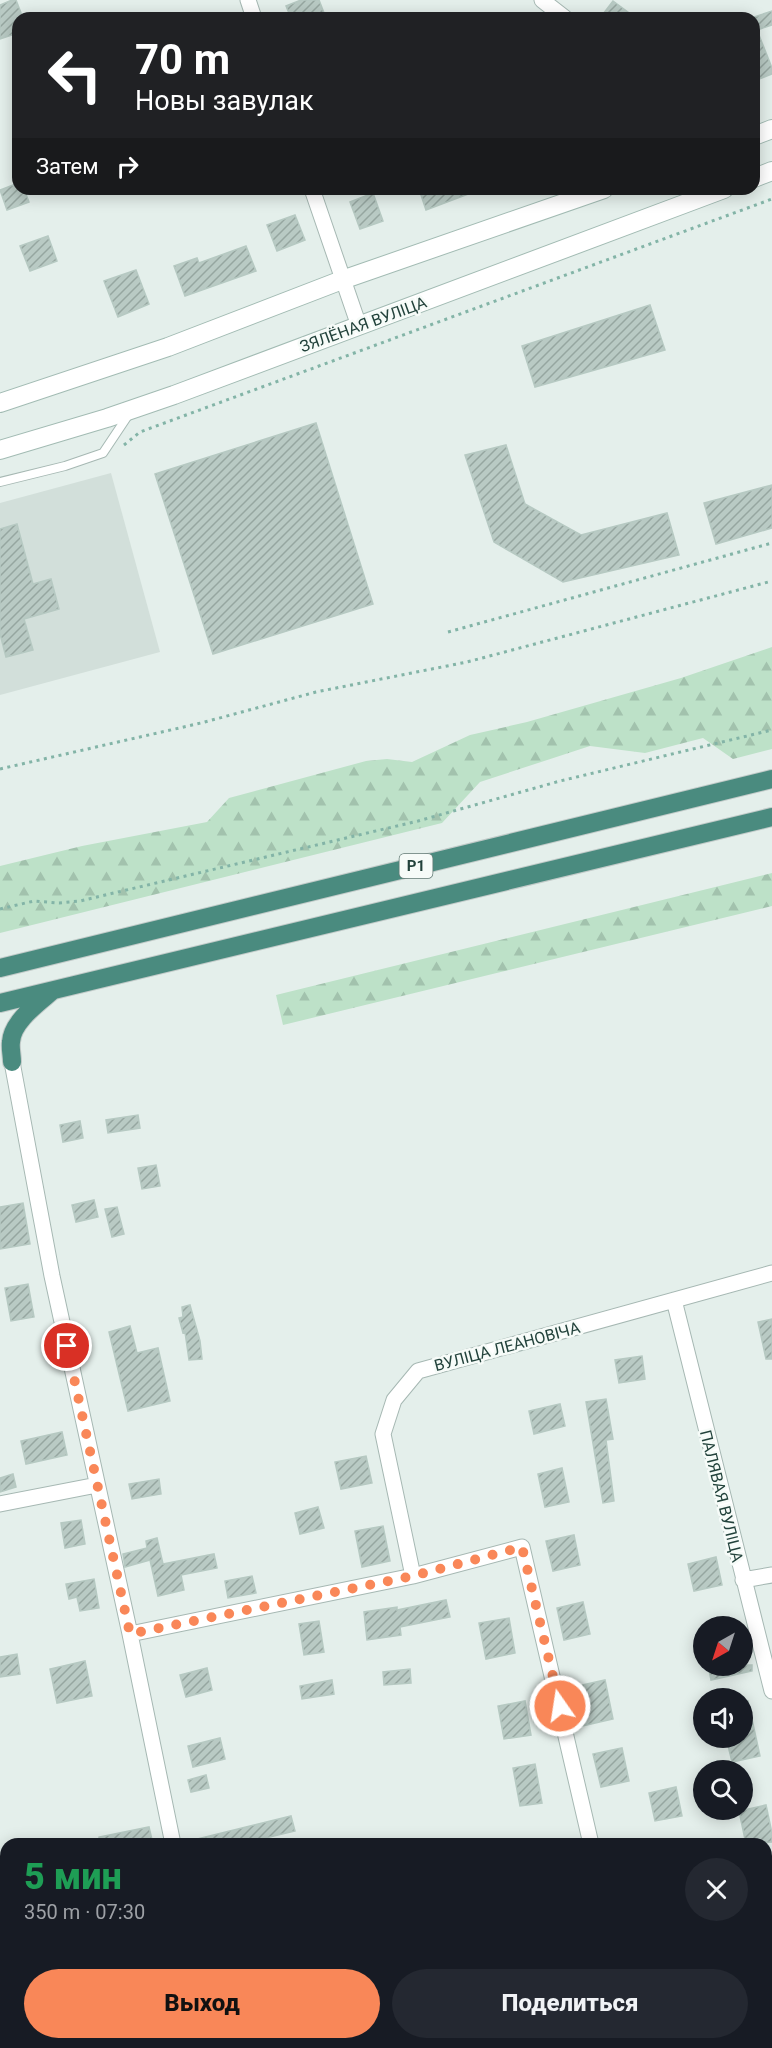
<!DOCTYPE html>
<html lang="ru">
<meta charset="utf-8">
<style>
:root{--surface:#171b24;--page:#242831;--text:#f1f3f6;--muted:#9ea1a6;--accent:#f98758}
body{margin:0;font-family:Roboto,sans-serif;background:var(--page);color:var(--text);height:100vh;display:flex;flex-direction:column;font-size:22px;white-space:nowrap}
*{box-sizing:border-box;margin:0}
p{font-size:20px;color:var(--muted)}
.icon{flex:none;width:33px;height:33px;fill:none;stroke:currentColor;stroke-width:2;stroke-linecap:round;stroke-linejoin:round}
.map{position:relative;flex:1;overflow:hidden}
.panel{position:absolute;left:0px;top:1838px;width:772px;height:212px;display:flex;flex-direction:column;background:var(--surface);border-radius:18px 18px 0 0;box-shadow:0 3px 15px #0003}
.panel>*{flex:none}
.banner{position:absolute;left:12px;top:12px;width:748px;height:183px;border-radius:18px;box-shadow:0 3px 15px #0003;background:#202124;color:#fff;overflow:hidden}
.needle{width:39px;rotate:219deg}
.tools{position:absolute;left:693px;top:1616px;display:grid;gap:12px}
.tools a{display:grid;place-items:center;width:60px;height:60px;border-radius:50%;background:var(--surface);box-shadow:0 3px 15px #0003;font-size:30px}
.pin{position:absolute;display:grid;place-items:center;width:51px;height:51px;color:#fff;margin:-26px;border:3px solid #fff;border-radius:50%;box-shadow:0 2px 6px #0007}
.me{position:absolute;width:66px;margin:-33px;rotate:347deg;stroke-linejoin:round;filter:drop-shadow(0 0 4px #0008)}
.turn{display:flex;align-items:center;gap:21px;height:126px;padding:0 24px;font-size:27px}
.turn .icon{width:78px;height:78px;stroke-width:2.5}
.turn b{display:block;font-size:42px;line-height:51px}
.then{display:flex;align-items:center;height:57px;padding:0 24px;background:#0003;gap:12px;font-size:22px}
.round{display:grid;place-items:center;flex:none;width:63px;height:63px;border-radius:32px;background:var(--page)}
.summary{display:flex;align-items:center;justify-content:space-between;height:102px;padding:0 24px}
h1{font-size:36px;font-weight:800;line-height:45px;color:#1e9e55}
.button{display:flex;gap:12px;margin-top:auto;padding:12px 24px}
.button a{flex:1;height:69px;border-radius:36px;background:var(--accent);color:#111;font-size:24px;font-weight:800;line-height:69px;text-align:center}
.button a+a{background:var(--page);color:var(--text)}
.map>svg:first-child{display:block}
.built{fill:#d2dfda}
.industrial{fill:url(#industrial-grid)}
.forest{fill:url(#forest-firs)}
.building{fill:url(#building-hatch);stroke:#b6c9c2;stroke-width:1.5}
.lines{fill:none;stroke-linecap:round;stroke-linejoin:round}
.service-casing{stroke:#a6b8b3;stroke-width:10}
.minor-casing{stroke:#a6b8b3;stroke-width:17}
.secondary-casing{stroke:#a2bbb3;stroke-width:20}
.trunk-casing{stroke:#c1cac8;stroke-width:20}
.path{stroke:#83b4a7;stroke-width:3;stroke-dasharray:3 4.5;stroke-linecap:butt}
.service{stroke:#fff;stroke-width:8}
.minor{stroke:#fff;stroke-width:15}
.secondary{stroke:#fff;stroke-width:18}
.trunk{stroke:#4a8b7f;stroke-width:18}
.route{stroke:#f98758;stroke-width:10;stroke-dasharray:0 18}
.labels{text-anchor:middle;stroke-width:5;stroke-linejoin:round;paint-order:stroke}
.shield{fill:#f6fbf8;stroke:#627a74;stroke-width:1.5}
.shield-label{font-size:15px;font-weight:bold;fill:#22423b}
.street-label{font-size:16px;fill:#22423b;stroke:#f6fbf8}
</style>
<div class="map">
<svg width="772" height="2048" viewBox="0 0 772 2048">
<defs>
<pattern id="industrial-grid" width="8" height="8" patternUnits="userSpaceOnUse" patternTransform="scale(1.5)"><rect width="8" height="8" fill="#d2dfda"/><path d="M0 4h8M4 0v8" fill="none" stroke="#b4c1bc"/></pattern>
<pattern id="forest-firs" width="22" height="20" patternUnits="userSpaceOnUse" patternTransform="scale(1.5)"><rect width="22" height="20" fill="#bde1c8"/><path d="M5 1l3.5 6h-7zM16 11l3.5 6h-7z" fill="#a2c2ad"/></pattern>
<pattern id="building-hatch" width="6" height="6" patternUnits="userSpaceOnUse" patternTransform="scale(1.5)"><rect width="6" height="6" fill="#b9cac4"/><path d="M-1 1l2-2M0 6l6-6M5 7l2-2" fill="none" stroke="#96a6a0"/></pattern>
</defs>
<rect width="100%" height="100%" fill="#e4efeb"/>
<path class="built" d="M111,473L160,652L0,695V503Z"/>
<path class="industrial" d="M6,2019V2043H51L52,2048H0V2021Z"/>
<path class="forest" d="M772,647V749L733,759L703,738L645,753L590,746L480,782L442,823L0,933V866L82,846L207,822L229,798L366,761L387,759L412,762L470,735L527,722L681,678Z
M772,873V906L283,1025L276,995Z"/>
<path class="building" d="M12,0H16L23,18H18V33L0,39V5Z
M301,0H319L326,18H291L286,6Z
M613,1L636,18H600Z
M772,11V25L757,30L772,68V74L754,81V17Z
M18,183V189H24L29,202L7,210L0,190Z
M419,189H478L479,190L426,210Z
M373,193L383,221L360,229L350,202Z
M295,215L305,240L277,251L267,225Z
M48,236L57,261L30,271L20,246Z
M246,246L256,271L185,296L174,266L197,258L199,263Z
M136,270L149,304L118,317L104,281Z
M650,305L665,350L535,387L522,346Z
M316,423L373,604L213,654L155,474Z
M506,445L525,504L581,535L667,513L679,555L563,582L494,542L465,455Z
M772,485V528L716,544L704,503Z
M17,524L33,584L51,579L59,609L24,619L33,650L6,657L0,634V529Z
M138,1115L140,1128L108,1133L106,1120Z
M80,1121L83,1138L63,1142L60,1125Z
M156,1165L160,1186L142,1189L138,1168Z
M94,1200L98,1217L76,1222L72,1205Z
M23,1203L30,1244L0,1249V1207Z
M117,1207L124,1234L112,1237L105,1209Z
M28,1284L34,1317L11,1321L5,1288Z
M190,1305L200,1341L202,1359L189,1360L185,1332L183,1333L179,1318L183,1317L182,1307Z
M772,1319V1359H766L758,1322Z
M130,1326L137,1353L158,1348L170,1401L128,1411L109,1332Z
M642,1356L645,1379L619,1383L615,1360Z
M606,1399L613,1439L606,1440L614,1501L603,1503L586,1402Z
M560,1404L565,1426L534,1434L529,1411Z
M62,1432L67,1455L26,1464L21,1441Z
M366,1456L372,1483L341,1489L335,1462Z
M562,1468L569,1502L545,1507L538,1474Z
M13,1474L16,1487L0,1492V1478Z
M159,1479L161,1494L132,1499L129,1484Z
M318,1507L324,1528L300,1534L295,1513Z
M81,1520L85,1544L65,1548L61,1523Z
M383,1526L390,1561L362,1567L355,1531Z
M574,1535L580,1565L553,1571L546,1541Z
M157,1538L163,1564L214,1554L217,1568L181,1575L184,1590L158,1596L150,1560L125,1567L123,1554L147,1548L146,1541Z
M716,1557L722,1585L694,1591L688,1564Z
M252,1576L256,1593L228,1598L225,1581Z
M94,1579L99,1608L80,1611L77,1597L69,1599L66,1584Z
M446,1600L450,1617L400,1627L401,1635L367,1640L364,1612L397,1607V1610Z
M583,1602L590,1634L564,1640L557,1608Z
M509,1618L515,1653L486,1659L479,1623Z
M319,1621L324,1652L304,1655L299,1624Z
M17,1654L20,1674L0,1677V1657Z
M85,1661L92,1696L57,1703L50,1669Z
M708,1665H752V1671L711,1680Z
M207,1668L212,1690L186,1697L180,1675Z
M410,1669L411,1683L384,1685L383,1672Z
M332,1680L334,1694L302,1699L300,1686Z
M605,1680L613,1719L582,1726L573,1687Z
M525,1701L531,1735L504,1739L498,1706Z
M742,1701H748L760,1756L732,1762L726,1737H742Z
M220,1738L225,1759L193,1767L188,1746Z
M622,1748L629,1781L601,1787L593,1754Z
M535,1764L542,1803L520,1806L513,1768Z
M206,1775L209,1788L191,1792L188,1780Z
M676,1787L682,1816L655,1821L649,1793Z
M766,1805L772,1833V1842L746,1844L739,1811Z
M291,1816L295,1831L240,1844H198L197,1839Z
M149,1827L153,1844H99V1837Z"/>
<g class="lines">
<g class="service-casing">
<path id="service" d="M0,482L65,466L103,453L129,414"/>
</g>
<g class="minor-casing">
<path id="minor" d="M248,0L254,18
M542,0L565,18
M312,189L359,326
M12,1062L52,1276L130,1634L173,1844
M674,1300L772,1691
M0,1504L97,1485
M413,1576L383,1434L394,1400L418,1371L772,1273
M743,1580L772,1575
M130,1634L413,1576L522,1547L591,1844
M0,2009L6,2008
M216,2043L217,2048
M638,2043L639,2048"/>
</g>
<g class="secondary-casing">
<path id="secondary" d="M754,136L772,129
M754,178L772,171
M0,403L168,347L342,280L604,189
M0,450L107,418L174,395L724,189"/>
</g>
<g class="trunk-casing">
<path id="trunk" d="M0,968L772,779
M0,1003L772,817
M12,1062C12,1055 10,1048 11,1042C12,1022 37,1004 51,992"/>
</g>
<path class="path" d="M124,445L140,432L772,199
M448,632L772,543
M0,769L201,723L316,692L467,662L772,581
M0,909L34,901L59,903L80,901L418,821L560,781L772,730"/>
<use href="#service" class="service"/>
<use href="#minor" class="minor"/>
<use href="#secondary" class="secondary"/>
<use href="#trunk" class="trunk"/>
</g>
<g class="lines">
<path class="route" d="M67,1346L130,1634L413,1576L522,1547L560,1706"/>
</g>
<g class="labels">
<rect class="shield" x="399.5" y="854" width="33" height="24" rx="4.5"/>
<g class="shield-label">
<text x="416" y="871">Р1</text>
</g>
<g class="street-label">
<text transform="translate(363 324) rotate(-20)" y="6">ЗЯЛЁНАЯ ВУЛІЦА</text>
<text transform="translate(507 1346) rotate(-15)" y="6">ВУЛІЦА ЛЕАНОВІЧА</text>
<text transform="translate(722 1496) rotate(76)" y="6">ПАЛЯВАЯ ВУЛІЦА</text>
</g>
</g>
</svg>
<div class="tools">
<a><svg class="needle" viewBox="-14 -14 28 28"><path d="M0-13l5 13h-10z" fill="#e53935"/><path d="M0 13l5-13h-10z" fill="#9ea1a6"/></svg></a>
<a><svg class="icon" aria-label="sound" viewBox="0 0 24 24"><path d="M4 9h4l5-4v14l-5-4H4zM17 9q2 3 0 6"/></svg></a>
<a><svg class="icon" aria-label="search" viewBox="0 0 24 24"><circle cx="10" cy="10" r="6"/><path d="M15 15l6 6"/></svg></a>
</div>
<div class="pin" style="left:67px;top:1346px;background:#d93025"><svg class="icon" aria-label="arrive" viewBox="0 0 24 24"><path d="M6 21V4h12l-3 4 3 4H6"/></svg></div>
<svg class="me" style="left:560px;top:1706px" viewBox="-20 -20 40 40"><circle r="17" fill="#f98758" stroke="#fff" stroke-width="3"/><path d="M0-11L8 9 0 5-8 9z" fill="#fff"/></svg>
<div class="banner">
<div class="turn"><svg class="icon" aria-label="left" viewBox="0 0 24 24"><path d="M17 20v-9H6M10 6l-5 5 5 5"/></svg><div><b>70 m</b>Новы завулак</div></div>
<div class="then">Затем<svg class="icon" aria-label="right" viewBox="0 0 24 24"><path d="M7 20v-9h11M14 6l5 5-5 5"/></svg></div>
</div>
<section class="panel">
<div class="summary"><div><h1>5 мин</h1><p>350 m · 07:30</p></div><a class="round"><svg class="icon" aria-label="close" viewBox="0 0 24 24"><path d="M6 6l12 12M18 6L6 18"/></svg></a></div>
<div class="button"><a>Выход</a><a>Поделиться</a></div>
</section>
</div>
